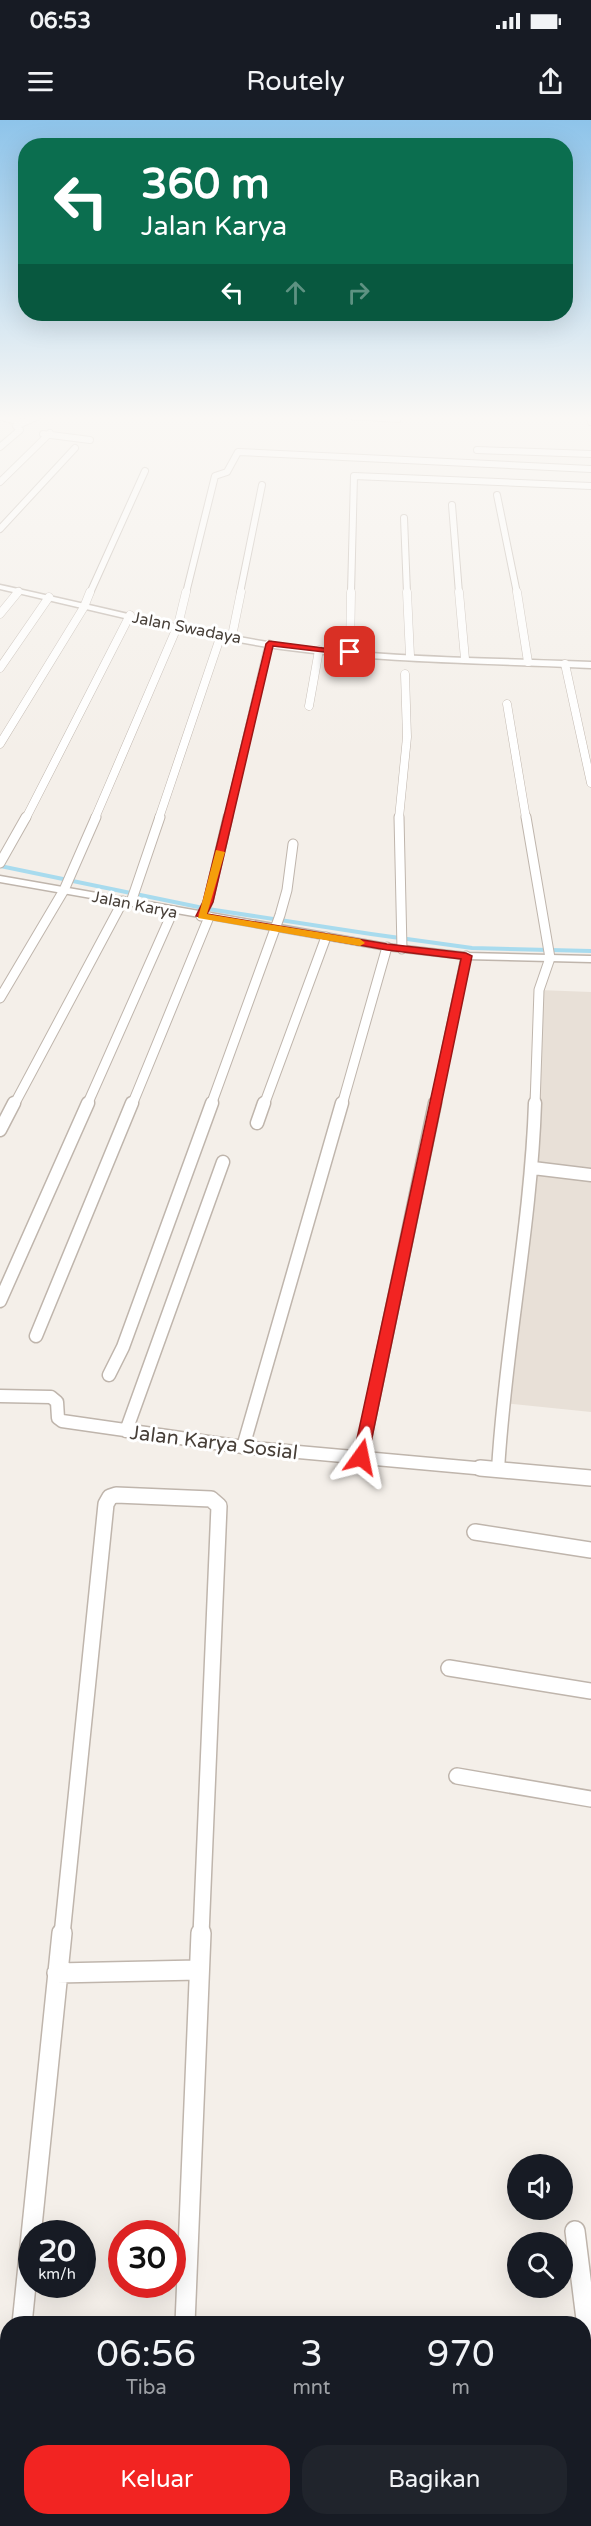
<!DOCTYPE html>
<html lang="id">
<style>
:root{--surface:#171b24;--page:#20242c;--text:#f1f3f6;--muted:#9ea1a6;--accent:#f22422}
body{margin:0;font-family:"Varela Round",sans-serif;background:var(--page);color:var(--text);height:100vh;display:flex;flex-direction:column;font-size:22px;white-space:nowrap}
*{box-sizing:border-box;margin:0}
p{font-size:20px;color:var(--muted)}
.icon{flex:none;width:33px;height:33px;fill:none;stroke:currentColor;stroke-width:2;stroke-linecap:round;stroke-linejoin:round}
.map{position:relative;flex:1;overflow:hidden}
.side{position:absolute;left:0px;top:2196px;width:591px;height:210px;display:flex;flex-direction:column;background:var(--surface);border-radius:24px 24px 0 0;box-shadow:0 6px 24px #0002}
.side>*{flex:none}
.hud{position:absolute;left:18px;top:18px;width:555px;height:183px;border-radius:24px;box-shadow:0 6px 24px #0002;background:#0b6e4f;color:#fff;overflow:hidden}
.controls{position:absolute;left:507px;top:2034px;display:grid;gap:12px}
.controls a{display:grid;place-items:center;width:66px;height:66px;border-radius:50%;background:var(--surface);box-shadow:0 6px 24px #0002;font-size:30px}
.speed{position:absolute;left:18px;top:2100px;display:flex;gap:12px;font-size:30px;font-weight:700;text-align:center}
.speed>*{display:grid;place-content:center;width:78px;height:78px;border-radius:50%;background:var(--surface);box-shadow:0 6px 24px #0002;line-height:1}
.speed small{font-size:15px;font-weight:400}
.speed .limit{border:9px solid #d22;background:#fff;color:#111}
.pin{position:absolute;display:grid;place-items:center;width:51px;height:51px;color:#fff;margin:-26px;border-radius:12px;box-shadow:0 3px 9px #0006}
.me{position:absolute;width:66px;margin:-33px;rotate:12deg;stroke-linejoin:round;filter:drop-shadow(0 0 4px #0008)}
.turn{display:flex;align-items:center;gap:21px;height:126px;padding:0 24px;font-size:27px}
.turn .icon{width:78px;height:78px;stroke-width:2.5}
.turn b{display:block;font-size:42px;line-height:51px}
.lanes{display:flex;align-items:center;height:57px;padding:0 24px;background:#0003;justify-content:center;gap:30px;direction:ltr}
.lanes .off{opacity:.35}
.eta{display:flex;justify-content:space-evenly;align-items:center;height:102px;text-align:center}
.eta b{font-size:36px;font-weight:600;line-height:42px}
.button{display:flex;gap:12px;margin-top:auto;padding:12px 24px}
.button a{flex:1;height:69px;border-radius:24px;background:var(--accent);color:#fff;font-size:24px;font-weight:600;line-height:69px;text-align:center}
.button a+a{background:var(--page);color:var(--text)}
.status{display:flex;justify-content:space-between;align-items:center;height:42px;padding:0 30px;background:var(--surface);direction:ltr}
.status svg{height:16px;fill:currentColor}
header{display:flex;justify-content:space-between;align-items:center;height:78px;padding:0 24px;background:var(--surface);font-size:27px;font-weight:600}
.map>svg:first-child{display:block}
.residential{fill:#e8e0d7}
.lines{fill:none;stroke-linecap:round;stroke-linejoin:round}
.stream{stroke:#a8dbee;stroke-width:4}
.minor-far5-casing{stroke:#bfb5ac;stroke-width:8}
.minor-far4-casing{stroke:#bfb5ac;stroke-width:9}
.minor-far3-casing{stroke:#bfb5ac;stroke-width:11}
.minor-far2-casing{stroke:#bfb5ac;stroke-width:15}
.minor-far1-casing{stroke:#bfb5ac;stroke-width:18}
.minor-casing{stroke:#bfb5ac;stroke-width:22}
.tertiary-casing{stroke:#bfb5ac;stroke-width:3}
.minor-far5{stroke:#fff;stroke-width:6}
.minor-far4{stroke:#fff;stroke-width:8}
.minor-far3{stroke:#fff;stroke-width:9}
.minor-far2{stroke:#fff;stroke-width:12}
.minor-far1{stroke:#fff;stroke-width:15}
.minor{stroke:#fff;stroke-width:19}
.tertiary{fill:#fff;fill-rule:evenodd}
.route{fill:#f22422;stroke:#9d1716;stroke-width:1.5}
.slow{fill:#f59e0b}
.labels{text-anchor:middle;stroke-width:6;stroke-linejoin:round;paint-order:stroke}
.far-street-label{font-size:16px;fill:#473f38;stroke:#fff}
.street-label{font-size:20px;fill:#473f38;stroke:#fff}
</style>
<div class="status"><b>06:53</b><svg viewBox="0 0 49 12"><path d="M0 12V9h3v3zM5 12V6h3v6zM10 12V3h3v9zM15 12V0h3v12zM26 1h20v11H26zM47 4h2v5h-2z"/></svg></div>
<header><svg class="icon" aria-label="menu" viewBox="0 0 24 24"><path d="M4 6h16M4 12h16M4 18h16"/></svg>Routely<svg class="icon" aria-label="share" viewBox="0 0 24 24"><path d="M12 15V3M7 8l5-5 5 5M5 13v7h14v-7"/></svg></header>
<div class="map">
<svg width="591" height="2406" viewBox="0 0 591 2406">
<rect width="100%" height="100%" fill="#f4efe9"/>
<path class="residential" d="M539,870L591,872V1292L502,1283Z"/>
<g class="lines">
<path class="stream" d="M0,746L208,789L371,814L472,828L591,831"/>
<g class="minor-far5-casing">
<path id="minor-far5" d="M350,296L398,299
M590,296L591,302
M0,297L22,302
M43,314L90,320
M0,327L20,310L16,306L38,296
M477,330L591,334
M0,362L50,313
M497,375L517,473
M452,385L459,473
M404,398L407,473
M0,409L75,328
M17,473L19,471
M90,473L145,351
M186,473L215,356L227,352L238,332L591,349
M240,473L262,365
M351,473L354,356L591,366"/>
</g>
<g class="minor-far4-casing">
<path id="minor-far4" d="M407,472L410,536
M459,472L465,539
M517,472L528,542
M0,494L18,472
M232,516L241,472
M350,532L351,472
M565,544L591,663
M0,548L49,477
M507,584L526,698
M309,586L319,530
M0,624L84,487L90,472
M26,698L130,495
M95,698L178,505L186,472
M159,698L221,515
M228,698L269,524
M399,698L407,617L405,554"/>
</g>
<g class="minor-far3-casing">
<path id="minor-far3" d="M399,697L402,829
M526,697L550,838L539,870L535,985
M0,743L26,697
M131,782L160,697
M201,796L208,782L228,697
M0,878L64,770L96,697
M14,985L123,781
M87,985L173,791
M132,985L209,797
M211,985L280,795L287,770L293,724
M264,985L326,817
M342,985L387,827
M435,985L466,836"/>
</g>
<g class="minor-far2-casing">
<path id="minor-far2" d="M257,1003L264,983
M0,1010L14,983
M533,1048L591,1055
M0,1181L88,983
M36,1216L132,983
M109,1255L123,1227L212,983
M0,1276L51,1277L57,1282L58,1298L62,1301L243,1327L497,1350
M126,1311L223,1042
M243,1327L342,983
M361,1337L435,983
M498,1350C505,1227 531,1106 535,983"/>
</g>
<g class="minor-far1-casing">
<path id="minor-far1" d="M480,1348L591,1358
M475,1412L591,1430
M449,1548L591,1571
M457,1656L591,1679
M62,1815L106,1384L110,1377L116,1375L211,1379L219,1386L201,1815"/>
</g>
<g class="minor-casing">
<path id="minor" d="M57,1853L198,1850
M575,2111L591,2239
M22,2204L62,1813
M185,2204L201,1813
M178,2398V2406
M1,2406L8,2347"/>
</g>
<g class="tertiary-casing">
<path id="tertiary" d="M0,465C93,485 187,510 281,524C384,538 488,538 591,542V548C488,543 384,543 281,529C187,515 93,490 0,469Z
M0,756L387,824L466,833L591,836V842L466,839L387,830L0,762Z"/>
</g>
<use href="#minor-far5" class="minor-far5"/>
<use href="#minor-far4" class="minor-far4"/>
<use href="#minor-far3" class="minor-far3"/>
<use href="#minor-far2" class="minor-far2"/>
<use href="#minor-far1" class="minor-far1"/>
<use href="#minor" class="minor"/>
<use href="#tertiary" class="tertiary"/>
</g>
<linearGradient id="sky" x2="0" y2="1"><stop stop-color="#8ec4ea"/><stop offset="0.47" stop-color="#faf8f5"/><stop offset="1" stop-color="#faf8f5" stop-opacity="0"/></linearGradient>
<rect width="591" height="633" fill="url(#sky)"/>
<path class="route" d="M269,521L354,532L350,535L273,526L213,782L207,794L387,824L466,833L472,836L368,1337L361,1343L353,1337L461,839L387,830L196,796L203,782L266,524Z"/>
<path class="slow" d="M216,730L225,732L207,794L360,819L365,823L360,826L198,798Z"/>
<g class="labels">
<g class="far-street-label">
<text transform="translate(187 507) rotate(11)" y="6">Jalan Swadaya</text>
<text transform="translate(135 784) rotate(11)" y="6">Jalan Karya</text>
</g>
<g class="street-label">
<text transform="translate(214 1322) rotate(7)" y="7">Jalan Karya Sosial</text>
</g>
</g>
</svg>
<div class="controls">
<a><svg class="icon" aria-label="sound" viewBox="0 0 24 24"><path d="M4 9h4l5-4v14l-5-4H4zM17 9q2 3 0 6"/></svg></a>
<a><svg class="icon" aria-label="search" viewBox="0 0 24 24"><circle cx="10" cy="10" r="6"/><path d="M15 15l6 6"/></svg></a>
</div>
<div class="speed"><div>20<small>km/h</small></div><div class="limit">30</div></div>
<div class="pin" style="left:350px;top:532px;background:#d93025"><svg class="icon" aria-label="arrive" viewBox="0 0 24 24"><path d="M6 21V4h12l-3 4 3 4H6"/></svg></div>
<svg class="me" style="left:361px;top:1337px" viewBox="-20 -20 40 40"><path d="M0-17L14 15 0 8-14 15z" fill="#f22422" stroke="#fff" stroke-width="4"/></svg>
<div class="hud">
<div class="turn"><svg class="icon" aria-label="left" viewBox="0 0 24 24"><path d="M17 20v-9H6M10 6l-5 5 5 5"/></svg><div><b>360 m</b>Jalan Karya</div></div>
<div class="lanes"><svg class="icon" aria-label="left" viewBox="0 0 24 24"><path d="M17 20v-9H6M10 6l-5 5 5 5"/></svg><svg class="icon off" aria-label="ahead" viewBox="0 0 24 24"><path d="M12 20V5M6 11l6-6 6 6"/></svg><svg class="icon off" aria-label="right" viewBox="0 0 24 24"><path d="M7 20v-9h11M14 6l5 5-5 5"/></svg></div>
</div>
<section class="side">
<div class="eta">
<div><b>06:56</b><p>Tiba</p></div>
<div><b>3</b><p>mnt</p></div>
<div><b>970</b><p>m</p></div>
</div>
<div class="button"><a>Keluar</a><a>Bagikan</a></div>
</section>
</div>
